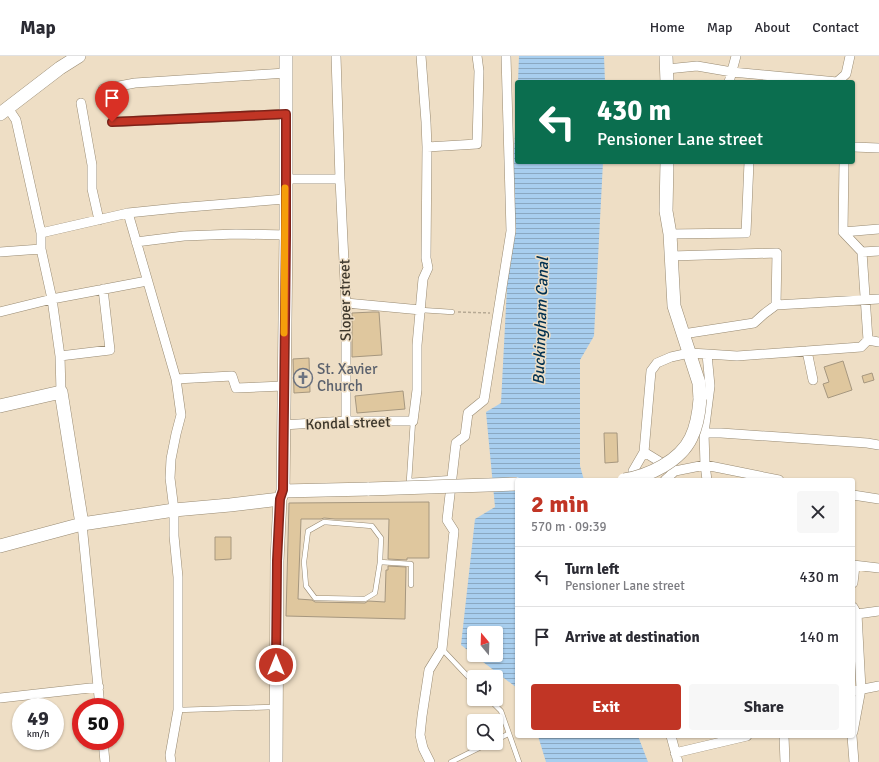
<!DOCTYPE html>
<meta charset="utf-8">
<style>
:root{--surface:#fff;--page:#f7f7f7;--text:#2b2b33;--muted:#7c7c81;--line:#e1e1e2;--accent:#c13525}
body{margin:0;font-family:Signika,sans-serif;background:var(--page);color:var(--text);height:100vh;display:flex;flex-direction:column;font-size:15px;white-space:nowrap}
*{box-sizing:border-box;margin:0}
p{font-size:13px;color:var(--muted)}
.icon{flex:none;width:22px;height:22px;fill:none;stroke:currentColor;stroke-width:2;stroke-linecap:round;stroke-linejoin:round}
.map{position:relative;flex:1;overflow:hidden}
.panel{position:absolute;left:515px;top:422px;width:340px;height:260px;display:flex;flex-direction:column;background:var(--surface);border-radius:4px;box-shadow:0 1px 3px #0004}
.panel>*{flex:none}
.hud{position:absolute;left:515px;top:24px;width:340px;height:84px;border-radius:4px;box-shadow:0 1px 3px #0004;background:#0b6e4f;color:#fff;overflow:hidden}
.needle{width:26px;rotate:341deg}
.tools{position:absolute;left:467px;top:570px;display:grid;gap:8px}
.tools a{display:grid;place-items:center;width:36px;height:36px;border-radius:4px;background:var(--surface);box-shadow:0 1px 3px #0004;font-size:20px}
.speed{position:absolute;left:12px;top:642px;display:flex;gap:8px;font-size:20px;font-weight:700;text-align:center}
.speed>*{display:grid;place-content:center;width:52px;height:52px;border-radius:50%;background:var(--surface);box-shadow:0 1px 3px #0004;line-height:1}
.speed small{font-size:10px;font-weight:400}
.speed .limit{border:6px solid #d22;background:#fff;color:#111}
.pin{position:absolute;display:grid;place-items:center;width:34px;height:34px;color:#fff;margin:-41px -17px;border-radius:50% 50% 50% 0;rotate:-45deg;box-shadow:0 0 4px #0007}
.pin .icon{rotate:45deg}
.me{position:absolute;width:44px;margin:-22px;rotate:0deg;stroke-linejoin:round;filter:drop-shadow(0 0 3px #0008)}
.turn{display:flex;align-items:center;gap:14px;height:84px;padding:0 16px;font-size:18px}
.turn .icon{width:52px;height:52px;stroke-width:2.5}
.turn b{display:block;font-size:28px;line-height:34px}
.round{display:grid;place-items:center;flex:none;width:42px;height:42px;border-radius:4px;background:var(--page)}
.head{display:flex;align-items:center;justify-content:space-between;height:68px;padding:0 16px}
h1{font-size:24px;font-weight:800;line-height:30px;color:var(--accent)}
.cta{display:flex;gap:8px;margin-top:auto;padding:8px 16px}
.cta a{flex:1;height:46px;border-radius:4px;background:var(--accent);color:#fff;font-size:16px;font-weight:800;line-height:46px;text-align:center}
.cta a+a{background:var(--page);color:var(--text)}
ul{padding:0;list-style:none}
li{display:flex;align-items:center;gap:12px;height:60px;padding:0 16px;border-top:1px solid var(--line)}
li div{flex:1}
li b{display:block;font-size:15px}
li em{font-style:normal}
header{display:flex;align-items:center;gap:24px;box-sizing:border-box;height:56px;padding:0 20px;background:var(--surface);border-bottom:1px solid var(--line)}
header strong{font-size:19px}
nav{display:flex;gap:22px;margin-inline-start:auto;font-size:14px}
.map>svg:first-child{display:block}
.water{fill:url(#water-rules);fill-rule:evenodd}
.building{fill:#dfc79e;stroke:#a6977f}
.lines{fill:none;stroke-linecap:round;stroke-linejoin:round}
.lane-casing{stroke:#988a72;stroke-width:5.5}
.street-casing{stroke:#988a72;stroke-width:10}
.secondary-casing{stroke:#988a72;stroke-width:14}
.path{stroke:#b6a994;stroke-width:1.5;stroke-dasharray:3 2;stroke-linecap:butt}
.lane{stroke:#fff;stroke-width:4.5}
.street{stroke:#fff;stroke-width:9}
.secondary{stroke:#fff;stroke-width:13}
.secondary-bridge-casing{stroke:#988a72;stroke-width:14;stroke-linecap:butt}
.secondary-bridge{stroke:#fff;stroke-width:13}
.route-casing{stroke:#7d2218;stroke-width:10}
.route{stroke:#c13525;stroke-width:7}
.slow{stroke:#f59e0b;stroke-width:7}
.labels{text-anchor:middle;stroke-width:3;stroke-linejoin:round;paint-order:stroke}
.street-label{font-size:15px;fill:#3d372c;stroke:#eedec5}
.worship-label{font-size:15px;fill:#5b616d;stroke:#eedec5;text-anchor:start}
.water-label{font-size:16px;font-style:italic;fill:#023150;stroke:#eedec5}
</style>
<header>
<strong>Map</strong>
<nav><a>Home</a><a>Map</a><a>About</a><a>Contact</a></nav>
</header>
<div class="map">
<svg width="879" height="706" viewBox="0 0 879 706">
<defs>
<pattern id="water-rules" width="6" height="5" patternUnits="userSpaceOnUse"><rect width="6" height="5" fill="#a8ceee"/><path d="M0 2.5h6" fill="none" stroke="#8aa8c1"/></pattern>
</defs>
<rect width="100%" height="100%" fill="#eedec5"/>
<path class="water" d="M519,0H604L605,26H518Z
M517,37V106H603L594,280L580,304V410L584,424H517V632L461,589L475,463L495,451L486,356L501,347ZM474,577H496V599H474Z
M538,680H638L648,706H546Z"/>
<path class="building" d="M373,256H379L382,299L352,301V257Z
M309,302L310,336L294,337L293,303Z
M843,305L852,334L828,342L823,328L829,326L824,311Z
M872,317L874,324L864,327L862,320Z
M403,335L405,353L357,357L355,340Z
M604,377H617L618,406L605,407Z
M429,446V502H407V504L388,503L389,463H335L324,462L321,463H301L298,543L312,544L315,546L365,547L368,545L385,546L386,514H388V510L406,511L405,563L286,560L289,447Z
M215,481H231V503L215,504Z"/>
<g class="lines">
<g class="lane-casing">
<path id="lane" d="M421,254L452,256
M413,365L409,425L452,422
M380,506L381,482L372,470L324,466L308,475L304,506L306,530L315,542L365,543L375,537L380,506L411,508V529
M442,593L474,627
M489,643L501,655L519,706
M178,654L274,651
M496,684L508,678
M451,706L489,687"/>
</g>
<g class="street-casing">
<path id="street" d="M336,0L340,123L346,247V365
M667,13L697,10L732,16L837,26
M729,26L736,0
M837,26L846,18L850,0
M103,33L135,27L286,17
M81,47L92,109V133L99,164
M8,52L16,64L41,177V193L52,243L60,300L61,336
M112,66L286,58
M427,91L477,88L479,15L477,0
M853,91L879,92
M844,106L843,176L862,196L868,284L879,286
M286,123H340
M128,157L176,323L232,320L236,332L283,330
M843,176L879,173
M41,177L128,157L177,152L285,143
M670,178L746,177L749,106
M136,186L184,180L236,178L286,179
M0,196L41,193
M862,196L879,195
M671,200L777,197L776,249L879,243
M346,247L421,254
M0,256L52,243L147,225
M683,278L754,267L764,258L776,249
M807,295L813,324
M707,298L689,297L671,301L657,307L651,315L644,396L675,415L705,409L779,424
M60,300L110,294L103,233
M283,369L346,365H413L417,334V289L423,223L428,212L426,202L427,91L426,66L421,0
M704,377H721L867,387L879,389
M635,424L633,415L644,396
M665,424L675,415
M707,424L705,409L704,377L710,330L707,298L737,300L861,291L868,284
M853,439L879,443
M82,468L100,651
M853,509L879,512
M853,527L855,510
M853,551L857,558L861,633L853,676
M857,558L879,555
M853,635L879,630
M0,642L99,631
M671,680L678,706
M784,680L785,706
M852,680L854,706
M103,685L105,706
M675,697L747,680
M171,706L170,699L178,654V521L174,480V454L170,422L171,403L176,378L181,359L176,323
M430,706L423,692L420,679L422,660L429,614L442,593L454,475L447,464L456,387L465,380L468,357L484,344L511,175L506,0"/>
</g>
<g class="secondary-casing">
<path id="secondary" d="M666,0L667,26
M0,58L60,12L79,0
M667,106L666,155L670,178L674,250L699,327L700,343
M0,350L61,336L82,468
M283,435L369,433
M0,490L82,468L174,454L230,449L280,443
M276,706L277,505L280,443L283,435L286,179V0"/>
</g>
<path class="path" d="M458,256L490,257"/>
<use href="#lane" class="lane"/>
<use href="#street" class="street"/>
<use href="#secondary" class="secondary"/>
<g class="secondary-bridge-casing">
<path id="secondary-bridge" d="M624,424C649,420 680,405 691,382C697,370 699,357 700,343
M369,433L517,428"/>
</g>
<use href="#secondary-bridge" class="secondary-bridge"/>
</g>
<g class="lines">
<g class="route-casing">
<path id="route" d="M112,66L286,58V179L283,434L280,443L277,505L276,609"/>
</g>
<use href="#route" class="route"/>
<path class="slow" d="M284,277L285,132"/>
</g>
<defs>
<g id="church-ring" transform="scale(1)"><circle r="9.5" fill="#eedec5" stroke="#6b7280" stroke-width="1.5"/><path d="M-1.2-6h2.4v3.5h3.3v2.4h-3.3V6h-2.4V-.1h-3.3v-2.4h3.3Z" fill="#6b7280"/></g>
</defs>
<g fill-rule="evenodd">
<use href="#church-ring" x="303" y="322"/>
</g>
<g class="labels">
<g class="street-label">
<text transform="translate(345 244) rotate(-91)" y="5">Sloper street</text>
<text transform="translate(348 367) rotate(-2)" y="5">Kondal street</text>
</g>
<g class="worship-label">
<text x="317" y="318">St. Xavier<tspan x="317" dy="17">Church</tspan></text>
</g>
<g class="water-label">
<text transform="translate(540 265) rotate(-88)" y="6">Buckingham Canal</text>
</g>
</g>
</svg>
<div class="tools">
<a><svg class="needle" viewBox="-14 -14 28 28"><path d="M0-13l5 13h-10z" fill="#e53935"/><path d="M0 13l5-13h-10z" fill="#7c7c81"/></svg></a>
<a><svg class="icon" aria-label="sound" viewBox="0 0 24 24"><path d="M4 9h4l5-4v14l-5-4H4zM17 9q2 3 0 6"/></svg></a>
<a><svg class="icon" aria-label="search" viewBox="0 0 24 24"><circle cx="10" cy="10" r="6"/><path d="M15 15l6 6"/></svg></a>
</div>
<div class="speed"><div>49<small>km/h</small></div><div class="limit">50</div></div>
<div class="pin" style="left:112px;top:66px;background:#d93025"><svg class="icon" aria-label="arrive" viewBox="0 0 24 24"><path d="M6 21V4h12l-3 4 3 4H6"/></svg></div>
<svg class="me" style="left:276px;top:609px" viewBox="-20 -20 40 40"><circle r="17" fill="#c13525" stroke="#fff" stroke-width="3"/><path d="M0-11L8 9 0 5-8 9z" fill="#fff"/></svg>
<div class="hud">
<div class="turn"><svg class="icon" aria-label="left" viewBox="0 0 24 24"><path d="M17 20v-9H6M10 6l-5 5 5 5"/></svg><div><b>430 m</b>Pensioner Lane street</div></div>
</div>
<section class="panel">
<div class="head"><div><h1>2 min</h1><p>570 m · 09:39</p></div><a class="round"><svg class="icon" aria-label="close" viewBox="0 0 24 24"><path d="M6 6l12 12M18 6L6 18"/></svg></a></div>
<ul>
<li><svg class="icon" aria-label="left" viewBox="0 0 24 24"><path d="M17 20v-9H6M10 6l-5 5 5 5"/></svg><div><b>Turn left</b><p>Pensioner Lane street</p></div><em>430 m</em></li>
<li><svg class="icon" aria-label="arrive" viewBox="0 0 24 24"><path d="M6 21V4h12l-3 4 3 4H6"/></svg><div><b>Arrive at destination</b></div><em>140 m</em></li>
</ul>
<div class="cta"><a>Exit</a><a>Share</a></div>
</section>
</div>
